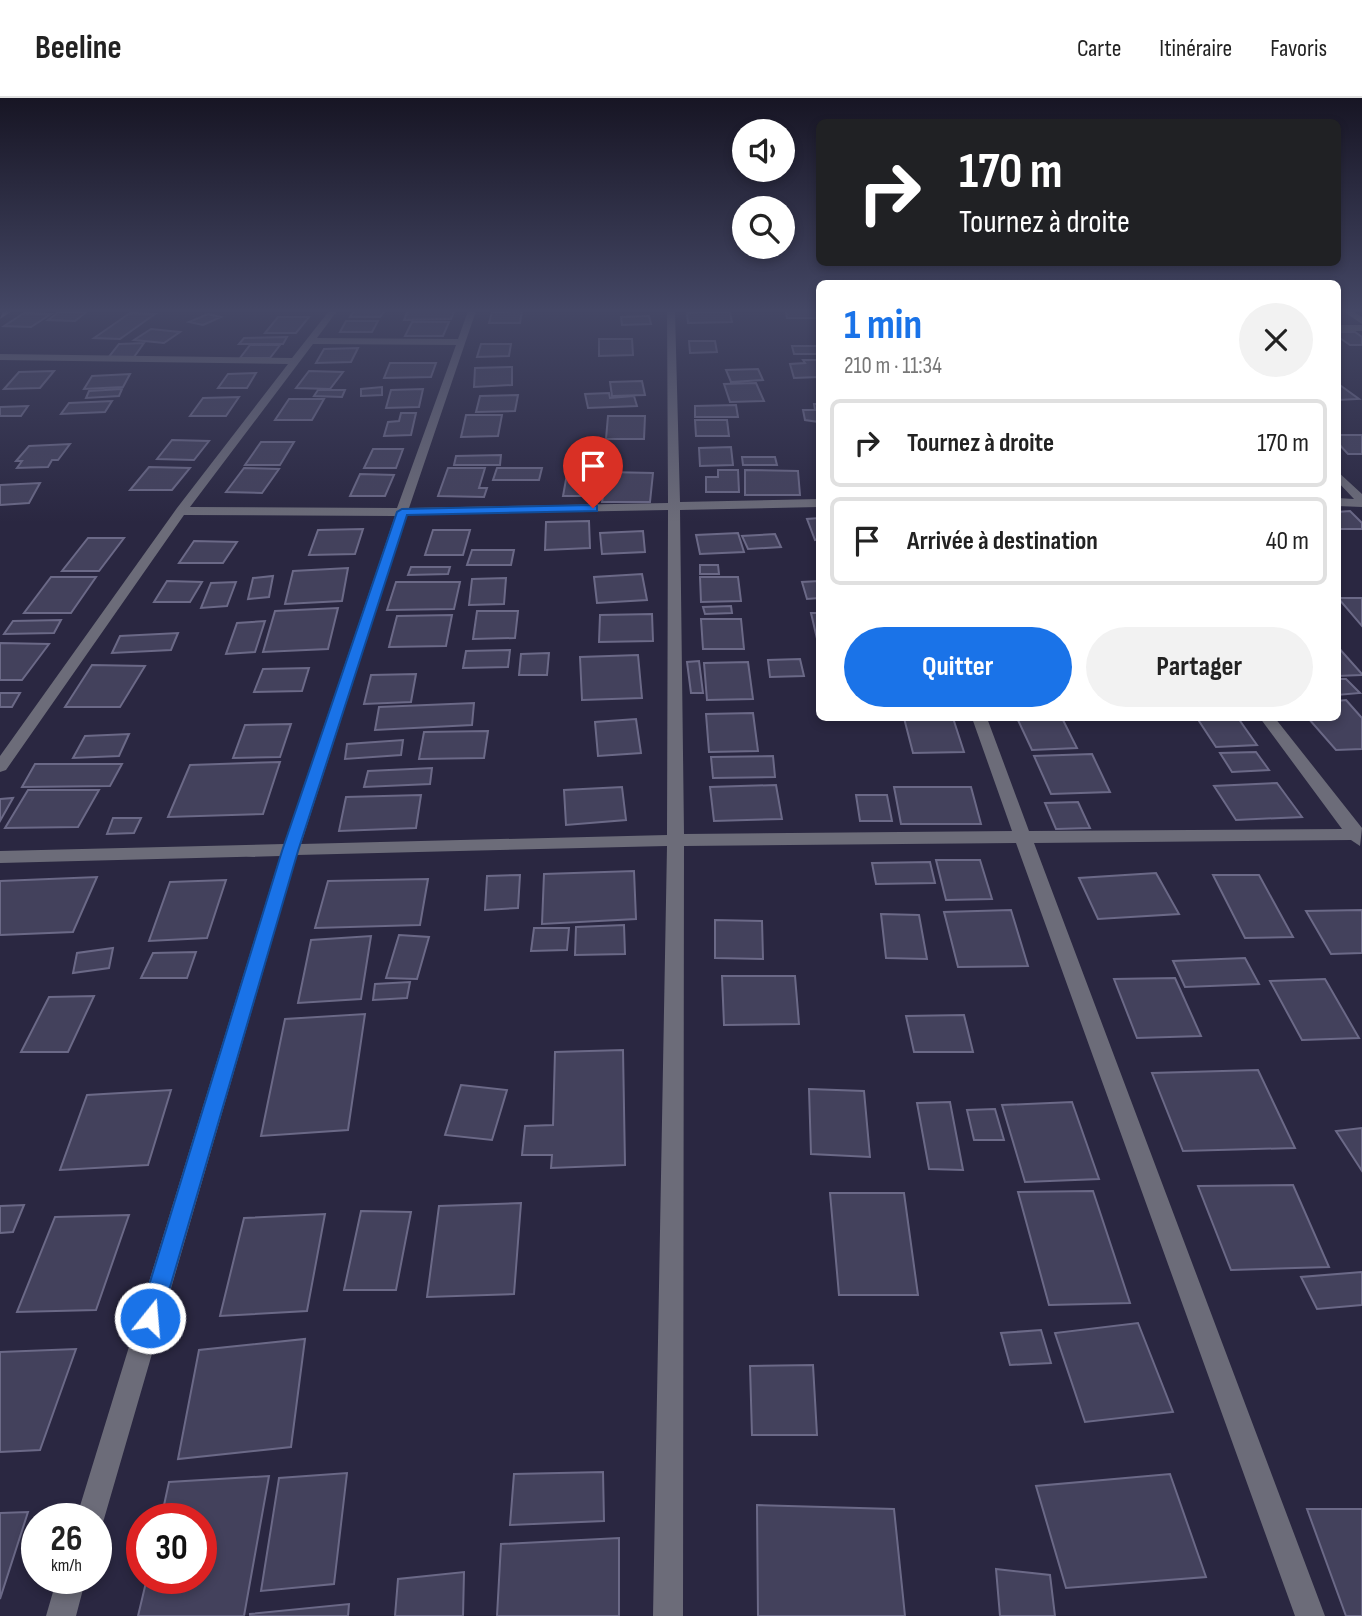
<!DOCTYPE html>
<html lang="fr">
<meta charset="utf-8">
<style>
:root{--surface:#fff;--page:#f2f2f2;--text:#222;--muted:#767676;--line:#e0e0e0;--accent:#1a73e8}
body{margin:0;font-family:"Sofia Sans Condensed",sans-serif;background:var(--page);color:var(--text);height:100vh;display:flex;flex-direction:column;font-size:26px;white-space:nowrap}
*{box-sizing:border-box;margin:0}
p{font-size:23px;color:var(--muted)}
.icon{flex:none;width:38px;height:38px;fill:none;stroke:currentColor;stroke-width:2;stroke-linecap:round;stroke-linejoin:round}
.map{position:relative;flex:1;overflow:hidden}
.panel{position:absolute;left:816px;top:182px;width:525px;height:441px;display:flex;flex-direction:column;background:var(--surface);border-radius:10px;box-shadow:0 4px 10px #0003}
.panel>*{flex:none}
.hud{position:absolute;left:816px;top:21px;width:525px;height:147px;border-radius:10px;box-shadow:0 4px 10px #0003;background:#202124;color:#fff;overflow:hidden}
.tools{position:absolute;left:732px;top:21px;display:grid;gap:14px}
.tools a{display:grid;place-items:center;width:63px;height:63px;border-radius:50%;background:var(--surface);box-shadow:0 4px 10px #0003;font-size:35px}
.speed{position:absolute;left:21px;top:1405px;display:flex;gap:14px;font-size:35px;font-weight:700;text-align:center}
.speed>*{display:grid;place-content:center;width:91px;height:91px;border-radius:50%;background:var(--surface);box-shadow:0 4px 10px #0003;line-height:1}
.speed small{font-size:18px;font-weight:400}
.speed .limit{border:10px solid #d22;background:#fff;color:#111}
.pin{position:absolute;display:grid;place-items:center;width:60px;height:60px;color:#fff;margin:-72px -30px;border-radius:50% 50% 50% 0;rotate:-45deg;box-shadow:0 0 7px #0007}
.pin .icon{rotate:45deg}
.me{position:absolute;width:77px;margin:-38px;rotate:17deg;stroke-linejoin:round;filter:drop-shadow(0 0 5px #0008)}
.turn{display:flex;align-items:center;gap:24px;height:147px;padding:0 28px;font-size:32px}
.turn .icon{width:91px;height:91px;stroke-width:2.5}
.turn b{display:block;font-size:49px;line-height:60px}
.round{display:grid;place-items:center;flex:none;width:74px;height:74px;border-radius:37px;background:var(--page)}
.overview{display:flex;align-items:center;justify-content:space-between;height:119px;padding:0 28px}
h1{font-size:42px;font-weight:700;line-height:52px;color:var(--accent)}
.action{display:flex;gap:14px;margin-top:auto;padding:14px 28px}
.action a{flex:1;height:80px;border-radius:42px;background:var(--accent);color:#fff;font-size:28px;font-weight:700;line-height:80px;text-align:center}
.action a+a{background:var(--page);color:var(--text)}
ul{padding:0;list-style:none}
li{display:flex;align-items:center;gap:21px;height:88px;margin:0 14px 10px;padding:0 14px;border:4px solid var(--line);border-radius:10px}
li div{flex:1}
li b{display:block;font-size:26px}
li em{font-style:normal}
header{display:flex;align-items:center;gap:42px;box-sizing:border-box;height:98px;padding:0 35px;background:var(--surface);border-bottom:2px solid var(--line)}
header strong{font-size:33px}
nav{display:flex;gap:38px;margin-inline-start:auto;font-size:24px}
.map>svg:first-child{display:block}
.building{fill:#43415c;stroke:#6b6987;stroke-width:2}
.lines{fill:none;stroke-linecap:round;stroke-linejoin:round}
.street{fill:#6c6c79;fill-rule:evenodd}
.secondary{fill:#9190a6;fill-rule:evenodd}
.route{fill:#1a73e8;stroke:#114b97;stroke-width:2}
</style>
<header>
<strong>Beeline</strong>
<nav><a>Carte</a><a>Itinéraire</a><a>Favoris</a></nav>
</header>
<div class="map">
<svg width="1362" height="1518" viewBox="0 0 1362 1518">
<rect width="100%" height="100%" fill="#2a2741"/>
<path class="building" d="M354,213H385L380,219H350Z
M408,213H454L451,221L404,222Z
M522,213L520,225H489L492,214Z
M786,213H815L817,220H787Z
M59,214L85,215L75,223L48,222Z
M730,214L732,224L688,225L687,215Z
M24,215L51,216L31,229L4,228Z
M130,215L155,216L120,241L94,240Z
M208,216L221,219L203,227L189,224Z
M649,218L651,226L622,227L621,219Z
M278,219H309L296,235H265Z
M346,223H378L372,234H340Z
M412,224H449L443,238H405Z
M151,231L180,234L164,245L134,242Z
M1337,234H1355L1362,239V247H1350L1337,238Z
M287,239L283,246H239L244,240Z
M599,241H632L633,257L599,258Z
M689,243H715L717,254L690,255Z
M144,245L134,259L108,260L119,246Z
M481,246H511L509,258L477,259Z
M250,247H280L270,260H240Z
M792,248H819V256H794Z
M358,250L351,264L316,265L324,251Z
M803,262H819V279L794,280L790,266L805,265Z
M390,265H436L431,279L384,280Z
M512,269V287L474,289L475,270Z
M758,271L763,282L731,284L726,272Z
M54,273L40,290L4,291L19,274Z
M309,273L343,274L330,291L296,290Z
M256,275L247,290H218L228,276Z
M130,276L123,289L84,291L92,278Z
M642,283L645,297L612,298L610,284Z
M756,285L764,303L730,304L724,286Z
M1337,285L1359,301L1337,302Z
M382,289V297L361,298V291Z
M122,291L119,298L86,300L89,293Z
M423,291L419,309L386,310L391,292Z
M318,292H345L342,299L314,298Z
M609,295L610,300L634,298L637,308L588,310L585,296Z
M518,297L515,313L476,314L480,298Z
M239,299L226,318H190L203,300Z
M289,301H324L312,322H275Z
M112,303L105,314L61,316L69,305Z
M814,306H819V324L805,322L803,312H815Z
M736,307L738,319H695V308Z
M28,308L21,318H0V309Z
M401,315H416L411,337L384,338L388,324L399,323Z
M466,317H502L498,338L461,339Z
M608,318H645L644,341H606Z
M695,322H727L729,338H696Z
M1337,337H1362V356H1348L1337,344Z
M172,342L209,343L194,362L157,361Z
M261,344H294L280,367H245Z
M70,346L58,362H52L48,369L17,370L22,363H16L29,348Z
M731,349L733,367L700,368L699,350Z
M373,351H403L396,370H364Z
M602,351L603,370L571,371V352Z
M501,357L500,367H454L456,358Z
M742,359H775L777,367H743Z
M149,369L190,370L172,392H130Z
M244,370L279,371L262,395L226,394Z
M448,370H485L479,390H487L484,399L438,398Z
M497,370H542L539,382H493Z
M718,372H738L739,394H706V379H718Z
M745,372L798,373L800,397H745Z
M607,374L653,375L650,404H602Z
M360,376L394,377L385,398H350Z
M567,376H600L597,398H563Z
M40,385L29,405L0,407V387Z
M1350,413L1362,425V431H1337V414Z
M819,420V441L815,442L807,421Z
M589,423L590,450L545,452L546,424Z
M363,431L355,456L309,457L318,432Z
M433,432H470L463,457H425Z
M643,433L645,454L602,456L600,435Z
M738,435L744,454L700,456L696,437Z
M775,436L781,449L748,451L742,438Z
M88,440H124L99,473H62Z
M194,443L237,444L223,465H179Z
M472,452H514L511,467H467Z
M700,467H718L719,476H700Z
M411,469H450L448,476L408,477Z
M348,470L342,503L285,506L293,473Z
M642,476L647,502L597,505L594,479Z
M273,478L269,499L248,501L253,480Z
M51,479H96L71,515H24Z
M700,479H738L741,503L701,504Z
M506,480L504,506L469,507L472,481Z
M167,483L202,484L190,504H154Z
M819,483V500L807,501L802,484Z
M236,484L227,508L201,510L211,485Z
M396,484H460L454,511L387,512Z
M1338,500H1362V528Z
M731,508L732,515L705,516L703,509Z
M338,510L328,551L263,554L275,513Z
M477,513H518L515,540L473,541Z
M811,515H819V545H818Z
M652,516L653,543L599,544L600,517Z
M452,517L446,548L389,549L397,518Z
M701,521H741L744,551H703Z
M61,522L54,535L4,536L13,523Z
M265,523L255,554L226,556L237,525Z
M178,535L171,552L112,555L120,538Z
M0,545L49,546L22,582H0Z
M1337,548L1362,576V577L1337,578Z
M510,552L508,569L463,570L466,553Z
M549,555L547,577H519L521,556Z
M638,557L642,600L582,602L580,559Z
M800,561L804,578L770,579L768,562Z
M699,563L703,595H691L687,564Z
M748,564L753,601L707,602L704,565Z
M92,567L145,568L120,609H65Z
M309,570L302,593L254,594L263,571Z
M416,576L411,604L364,606L371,577Z
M1337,581H1346L1360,595L1337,597Z
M0,595H20L12,609H0Z
M1346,602L1362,620V651L1336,652L1308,620H1337V603Z
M474,605L472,627L375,632L379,609Z
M753,615L758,653L709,654L706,616Z
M904,620H953L964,654L913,655Z
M1017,620H1062L1077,650L1032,652Z
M1197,620H1238L1257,647L1216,649Z
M636,621L641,655L598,658L595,624Z
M291,626L280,659L233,660L245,627Z
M488,633L484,660L419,661L424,634Z
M129,636L119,658L73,660L85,638Z
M403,642L401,657L345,661L347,646Z
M1256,654L1269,672L1232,674L1220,655Z
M1092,656L1110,694L1051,696L1034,658Z
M773,658L775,679L713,680L711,659Z
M280,664L263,716L168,719L190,667Z
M35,666H122L110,688L22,689Z
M432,670L430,686L364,689L368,673Z
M1277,685L1302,719L1236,722L1214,688Z
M776,687L782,721L714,723L710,689Z
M622,689L626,722L566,727L564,692Z
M894,689H971L981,726H901Z
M28,692H99L78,729L5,730Z
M421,697L416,730L339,733L346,699Z
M856,697H887L892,723H860Z
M13,700L0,723V701Z
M1078,704L1090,730L1056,731L1045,705Z
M113,720H141L134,735L107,736Z
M936,762H980L992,801L946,802Z
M930,764L935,785L876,786L872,765Z
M634,773L636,821L542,826L544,776Z
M1156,775L1179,816L1098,821L1079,780Z
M520,777L518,810L485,812L487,778Z
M1213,777H1259L1293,839L1245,840Z
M97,779L73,834L0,837V783Z
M428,781L420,827L315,830L328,783Z
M226,782L207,840L149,843L170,784Z
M1011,812L1028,868L958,869L944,814Z
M1362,812V855L1331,856L1306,813Z
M881,816L919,817L927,861L886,860Z
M715,822L762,823L763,861L715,860Z
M624,827L625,856L575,857L576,829Z
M534,830H569L567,852L531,853Z
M399,837L429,839L417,881L386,880Z
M371,838L361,901L298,905L311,842Z
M113,850L109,870L73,875L77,855Z
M196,854L187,880H141L153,855Z
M1245,860L1259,886L1185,889L1173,863Z
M722,878H795L799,926L724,927Z
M1175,880L1201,938L1137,940L1114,881Z
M1325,881L1359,940L1302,942L1270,883Z
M410,884L407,900L373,902L375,886Z
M94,898L68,954H21L49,899Z
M365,916L348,1032L261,1038L285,921Z
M964,917L973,954H914L906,918Z
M623,952L625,1067L551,1070L552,1057H522L525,1028L553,1027L555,954Z
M1258,972L1295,1050L1183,1053L1152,975Z
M461,987L507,992L492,1042L445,1037Z
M809,991L864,993L870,1059L811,1056Z
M171,992L148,1067L60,1072L87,997Z
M950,1004L963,1072L929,1071L917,1005Z
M1072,1004L1099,1081L1025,1084L1002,1007Z
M995,1011L1004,1042H974L967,1012Z
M1362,1030V1073L1336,1033Z
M1293,1087L1329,1169L1231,1172L1198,1088Z
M1093,1093L1130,1205L1049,1207L1018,1094Z
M830,1095H904L918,1197H839Z
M521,1105L514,1196L427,1199L439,1108Z
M24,1107L13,1134L0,1135V1108Z
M361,1113L411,1114L396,1192H344Z
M325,1116L307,1213L220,1218L244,1120Z
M129,1117L96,1212L17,1214L55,1119Z
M1362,1174V1207L1317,1211L1301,1179Z
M1138,1225L1173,1314L1085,1324L1055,1235Z
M1041,1232L1051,1265L1010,1267L1001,1235Z
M305,1241L291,1349L178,1361L199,1252Z
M76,1251L40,1352L0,1354V1254Z
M813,1267L817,1337H752L750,1268Z
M603,1374L604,1423L510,1427L514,1376Z
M347,1375L334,1486L261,1493L279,1380Z
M1170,1376L1206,1479L1066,1490L1036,1388Z
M269,1378L244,1518H138L147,1480H201V1421H161L169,1384Z
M757,1407L894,1411L905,1518H758Z
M1307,1411H1362V1518H1346Z
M28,1414L0,1501V1415Z
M619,1440V1518H497L501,1446Z
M996,1471L1050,1477L1055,1518H1000Z
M464,1474L463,1518H395L398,1481Z
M349,1506L348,1518H250V1516Z"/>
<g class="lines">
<path class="street" d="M329,213H337L317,240L458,241L468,213H476L409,410L668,405L667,213H675L680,404L819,401V409L680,412L684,736L1012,733L972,620H987L1029,733L1342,731L1260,620H1275L1362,730L1360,748L1351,742L1034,745L1325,1518H1295L1016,745L684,748L683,1518H653L667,748L297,757L104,1421L100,1431L96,1432V1421H76L280,758L0,765V753L284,746L395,418L184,417L6,672L0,674V658L177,410L288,266L0,262V256L292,260ZM313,246L456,247L397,410L190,409ZM668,412L667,737L301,746L407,417Z
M1343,213H1352L1362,219V226Z
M1337,227H1362V233H1337Z
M1337,373L1362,396V409L1337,408V400L1354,401L1337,383Z
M57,1480H86L76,1518H46Z"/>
<path class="secondary" d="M3,213H12L0,221Z"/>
</g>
<linearGradient id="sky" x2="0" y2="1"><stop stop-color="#171524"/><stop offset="0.5" stop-color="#444765"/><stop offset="1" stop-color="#444765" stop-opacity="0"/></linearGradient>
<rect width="1362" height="425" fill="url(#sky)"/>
<path class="route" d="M593,407L597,408V413L407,417L298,753L161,1220L158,1228L150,1231L142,1228L139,1220L282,753L397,414L402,411Z"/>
</svg>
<div class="tools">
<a><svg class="icon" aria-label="sound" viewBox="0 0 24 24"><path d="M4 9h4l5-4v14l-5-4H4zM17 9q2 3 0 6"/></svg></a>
<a><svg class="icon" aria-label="search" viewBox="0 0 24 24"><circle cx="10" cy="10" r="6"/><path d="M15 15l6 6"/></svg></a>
</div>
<div class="speed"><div>26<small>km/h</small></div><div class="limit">30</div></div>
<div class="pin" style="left:593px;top:410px;background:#d93025"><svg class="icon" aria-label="arrive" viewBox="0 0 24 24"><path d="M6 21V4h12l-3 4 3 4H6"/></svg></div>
<svg class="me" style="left:150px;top:1220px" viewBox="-20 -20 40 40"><circle r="17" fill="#1a73e8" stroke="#fff" stroke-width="3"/><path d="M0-11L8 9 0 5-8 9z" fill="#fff"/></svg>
<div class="hud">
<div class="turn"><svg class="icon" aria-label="right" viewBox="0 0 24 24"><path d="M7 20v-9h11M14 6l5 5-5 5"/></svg><div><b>170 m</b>Tournez à droite</div></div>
</div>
<section class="panel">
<div class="overview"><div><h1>1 min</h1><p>210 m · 11:34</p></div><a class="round"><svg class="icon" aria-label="close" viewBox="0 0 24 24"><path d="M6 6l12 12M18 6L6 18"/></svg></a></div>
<ul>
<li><svg class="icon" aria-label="right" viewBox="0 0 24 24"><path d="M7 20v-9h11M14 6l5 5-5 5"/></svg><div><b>Tournez à droite</b></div><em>170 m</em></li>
<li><svg class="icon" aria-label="arrive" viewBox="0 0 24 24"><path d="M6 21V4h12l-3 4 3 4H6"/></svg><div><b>Arrivée à destination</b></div><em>40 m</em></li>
</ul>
<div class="action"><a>Quitter</a><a>Partager</a></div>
</section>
</div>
